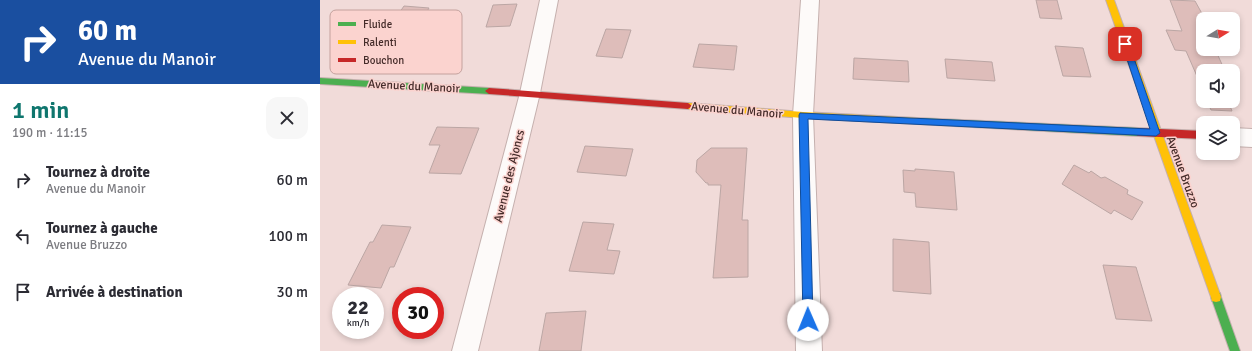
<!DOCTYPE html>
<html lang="fr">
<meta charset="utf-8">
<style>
:root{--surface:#fff;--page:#f7f7f7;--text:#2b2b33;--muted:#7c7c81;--accent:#0f766e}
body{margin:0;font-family:Signika,sans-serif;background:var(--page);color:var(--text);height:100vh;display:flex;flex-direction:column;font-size:15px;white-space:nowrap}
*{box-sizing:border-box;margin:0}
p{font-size:13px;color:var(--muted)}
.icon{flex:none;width:22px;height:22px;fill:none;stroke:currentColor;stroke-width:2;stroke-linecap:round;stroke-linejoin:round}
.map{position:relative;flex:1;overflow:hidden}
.details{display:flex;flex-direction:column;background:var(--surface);width:320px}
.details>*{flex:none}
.hud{background:#1a4fa0;color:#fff;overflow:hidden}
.needle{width:26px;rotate:79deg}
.tools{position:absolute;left:876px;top:12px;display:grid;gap:8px}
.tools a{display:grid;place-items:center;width:44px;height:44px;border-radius:8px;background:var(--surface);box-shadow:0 2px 6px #0003;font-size:20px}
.speed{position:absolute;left:12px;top:287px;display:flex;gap:8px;font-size:20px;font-weight:700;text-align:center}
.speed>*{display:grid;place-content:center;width:52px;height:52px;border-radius:50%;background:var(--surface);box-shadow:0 2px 6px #0003;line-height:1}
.speed small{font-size:10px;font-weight:400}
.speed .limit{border:6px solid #d22;background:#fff;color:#111}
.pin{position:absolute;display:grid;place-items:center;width:34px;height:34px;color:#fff;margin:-17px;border-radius:8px;box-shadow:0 2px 6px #0006}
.me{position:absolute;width:44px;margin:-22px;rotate:359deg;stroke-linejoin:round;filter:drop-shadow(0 0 3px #0008)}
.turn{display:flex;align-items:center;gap:14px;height:84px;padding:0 12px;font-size:18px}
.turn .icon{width:52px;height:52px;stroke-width:2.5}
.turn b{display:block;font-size:28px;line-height:34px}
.round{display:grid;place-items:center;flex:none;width:42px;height:42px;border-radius:12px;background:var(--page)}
.overview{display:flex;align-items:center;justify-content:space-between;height:68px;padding:0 12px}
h1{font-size:24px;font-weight:600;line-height:30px;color:var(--accent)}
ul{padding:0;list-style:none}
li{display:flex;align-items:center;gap:12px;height:56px;padding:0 12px}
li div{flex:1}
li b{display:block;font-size:15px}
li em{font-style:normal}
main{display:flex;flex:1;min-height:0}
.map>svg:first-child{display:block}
.building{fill:#debdba;stroke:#bba6a4}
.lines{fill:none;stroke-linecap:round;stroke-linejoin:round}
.street-casing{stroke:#c5b0ae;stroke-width:2}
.fast-casing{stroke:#c5b0ae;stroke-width:2}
.slow-casing{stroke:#c5b0ae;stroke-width:2}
.jam-casing{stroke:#c5b0ae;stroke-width:2}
.street{fill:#fdfaf9;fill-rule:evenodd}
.fast{fill:#4caf50;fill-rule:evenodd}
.slow{fill:#ffc107;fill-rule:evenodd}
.jam{fill:#c62828;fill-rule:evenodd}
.route{fill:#1a73e8;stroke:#114b97}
.labels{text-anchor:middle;stroke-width:3;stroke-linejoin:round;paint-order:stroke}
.street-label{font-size:12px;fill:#442b29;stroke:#fbd3cf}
.key{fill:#fbd3cf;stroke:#c4a19d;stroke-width:1}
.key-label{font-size:11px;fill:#442b29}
</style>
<main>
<section class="details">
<div class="hud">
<div class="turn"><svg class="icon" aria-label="right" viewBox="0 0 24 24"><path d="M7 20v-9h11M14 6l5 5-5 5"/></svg><div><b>60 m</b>Avenue du Manoir</div></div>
</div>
<div class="overview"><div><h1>1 min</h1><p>190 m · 11:15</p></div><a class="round"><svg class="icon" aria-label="close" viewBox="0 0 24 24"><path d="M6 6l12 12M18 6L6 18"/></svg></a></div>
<ul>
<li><svg class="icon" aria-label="right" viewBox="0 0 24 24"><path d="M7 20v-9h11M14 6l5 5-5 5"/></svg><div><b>Tournez à droite</b><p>Avenue du Manoir</p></div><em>60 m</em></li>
<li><svg class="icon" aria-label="left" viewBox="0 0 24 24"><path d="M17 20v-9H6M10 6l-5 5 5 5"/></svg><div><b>Tournez à gauche</b><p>Avenue Bruzzo</p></div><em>100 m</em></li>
<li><svg class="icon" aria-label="arrive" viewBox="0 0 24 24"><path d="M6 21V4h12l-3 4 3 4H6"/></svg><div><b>Arrivée à destination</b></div><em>30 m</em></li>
</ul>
</section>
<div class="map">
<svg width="932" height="351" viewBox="0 0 932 351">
<rect width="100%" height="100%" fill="#f1dbd9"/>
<path class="building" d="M716,0H737L742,19L720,18Z
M850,0L875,1L885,19H881L883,24V49H895L905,71H883V90L866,51L855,50L846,30L862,31Z
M197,4L190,26L166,27L173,5Z
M84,6L109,8L105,15H108L87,49L60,48L62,46L57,45Z
M286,29L311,30L302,58L276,56Z
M379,44L417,46L414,70L373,67Z
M735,46L763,48L771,77L743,76Z
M534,58L588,61L589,82L533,79Z
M625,59L672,62L675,81L627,78Z
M887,101H908L912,111L891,110Z
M117,127L159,128L141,174L109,173L120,145H109Z
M265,146L313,149L306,176L257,172Z
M391,148H427L422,220H428V277L393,278L401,185H388V183H386L376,172L377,160Z
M754,165L769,173L771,171L781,178L785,177L808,190L807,194L823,202L812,220L794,210L791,214L742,184Z
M595,169L634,172L637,210L596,207L595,193L584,192L583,170L595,171Z
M263,222L294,224L287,250L300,251L294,274L249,271Z
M62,225L91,227L74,267H70L61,288L28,285L50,242H53Z
M573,239L609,242L611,294L573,291Z
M783,265L816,267L832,321L796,319Z
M266,311L261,351H219L226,313Z"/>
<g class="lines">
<g class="street-casing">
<path id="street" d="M220,0H238L220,93L158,351H132L200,93Z
M481,0H499L493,115L502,351H476L473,115Z
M913,128L932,129V147L913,146Z"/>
</g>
<g class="fast-casing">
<path id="fast" d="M0,78L169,88L173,91L169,94L0,84Z
M597,118L818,128L821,130L822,132L821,134L818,136L597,124L593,121Z
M896,292L900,293L901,297L920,351H910L891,297L892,293Z"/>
</g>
<g class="slow-casing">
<path id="slow" d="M786,0H794L901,297L900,301L896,302L892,301L891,297Z
M368,103L483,112L597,118L601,121L597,124L483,118L368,109L364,106Z"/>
</g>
<g class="jam-casing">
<path id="jam" d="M169,88L368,103L372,106L368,109L169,94L165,91Z
M818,128L883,131V139L818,136L815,134L814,132L815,130Z"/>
</g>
<use href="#street" class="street"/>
<use href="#fast" class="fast"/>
<use href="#slow" class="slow"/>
<use href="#jam" class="jam"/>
</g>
<path class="route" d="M805,41L809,44L840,133L836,136L488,119L493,320L492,323L488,325L484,323L483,320L479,115L480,113L830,129L802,44Z"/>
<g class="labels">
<g class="street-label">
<text transform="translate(94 86) rotate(3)" y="4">Avenue du Manoir</text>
<text transform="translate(417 110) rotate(5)" y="4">Avenue du Manoir</text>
<text transform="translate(863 172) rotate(70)" y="4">Avenue Bruzzo</text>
<text transform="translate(189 176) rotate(-76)" y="4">Avenue des Ajoncs</text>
</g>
</g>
<rect x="10" y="10" width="132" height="64" rx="6" class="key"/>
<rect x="18" y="22" width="18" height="4" fill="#4caf50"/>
<rect x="18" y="40" width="18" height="4" fill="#ffc107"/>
<rect x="18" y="58" width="18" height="4" fill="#c62828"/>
<g class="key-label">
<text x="43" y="28">Fluide</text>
<text x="43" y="46">Ralenti</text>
<text x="43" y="64">Bouchon</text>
</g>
</svg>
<div class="tools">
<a><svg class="needle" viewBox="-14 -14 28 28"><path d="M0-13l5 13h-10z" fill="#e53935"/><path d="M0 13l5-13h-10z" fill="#7c7c81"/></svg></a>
<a><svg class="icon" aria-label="sound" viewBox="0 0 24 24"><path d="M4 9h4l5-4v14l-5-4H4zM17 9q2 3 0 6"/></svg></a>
<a><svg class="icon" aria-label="layers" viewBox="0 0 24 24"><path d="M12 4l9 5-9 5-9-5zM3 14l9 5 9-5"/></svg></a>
</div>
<div class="speed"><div>22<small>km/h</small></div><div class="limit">30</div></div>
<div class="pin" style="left:805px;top:44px;background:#d93025"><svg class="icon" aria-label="arrive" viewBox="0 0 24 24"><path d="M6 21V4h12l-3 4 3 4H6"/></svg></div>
<svg class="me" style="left:488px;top:320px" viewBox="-20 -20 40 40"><circle r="19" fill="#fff"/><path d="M0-13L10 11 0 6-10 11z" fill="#1a73e8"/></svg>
</div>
</main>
